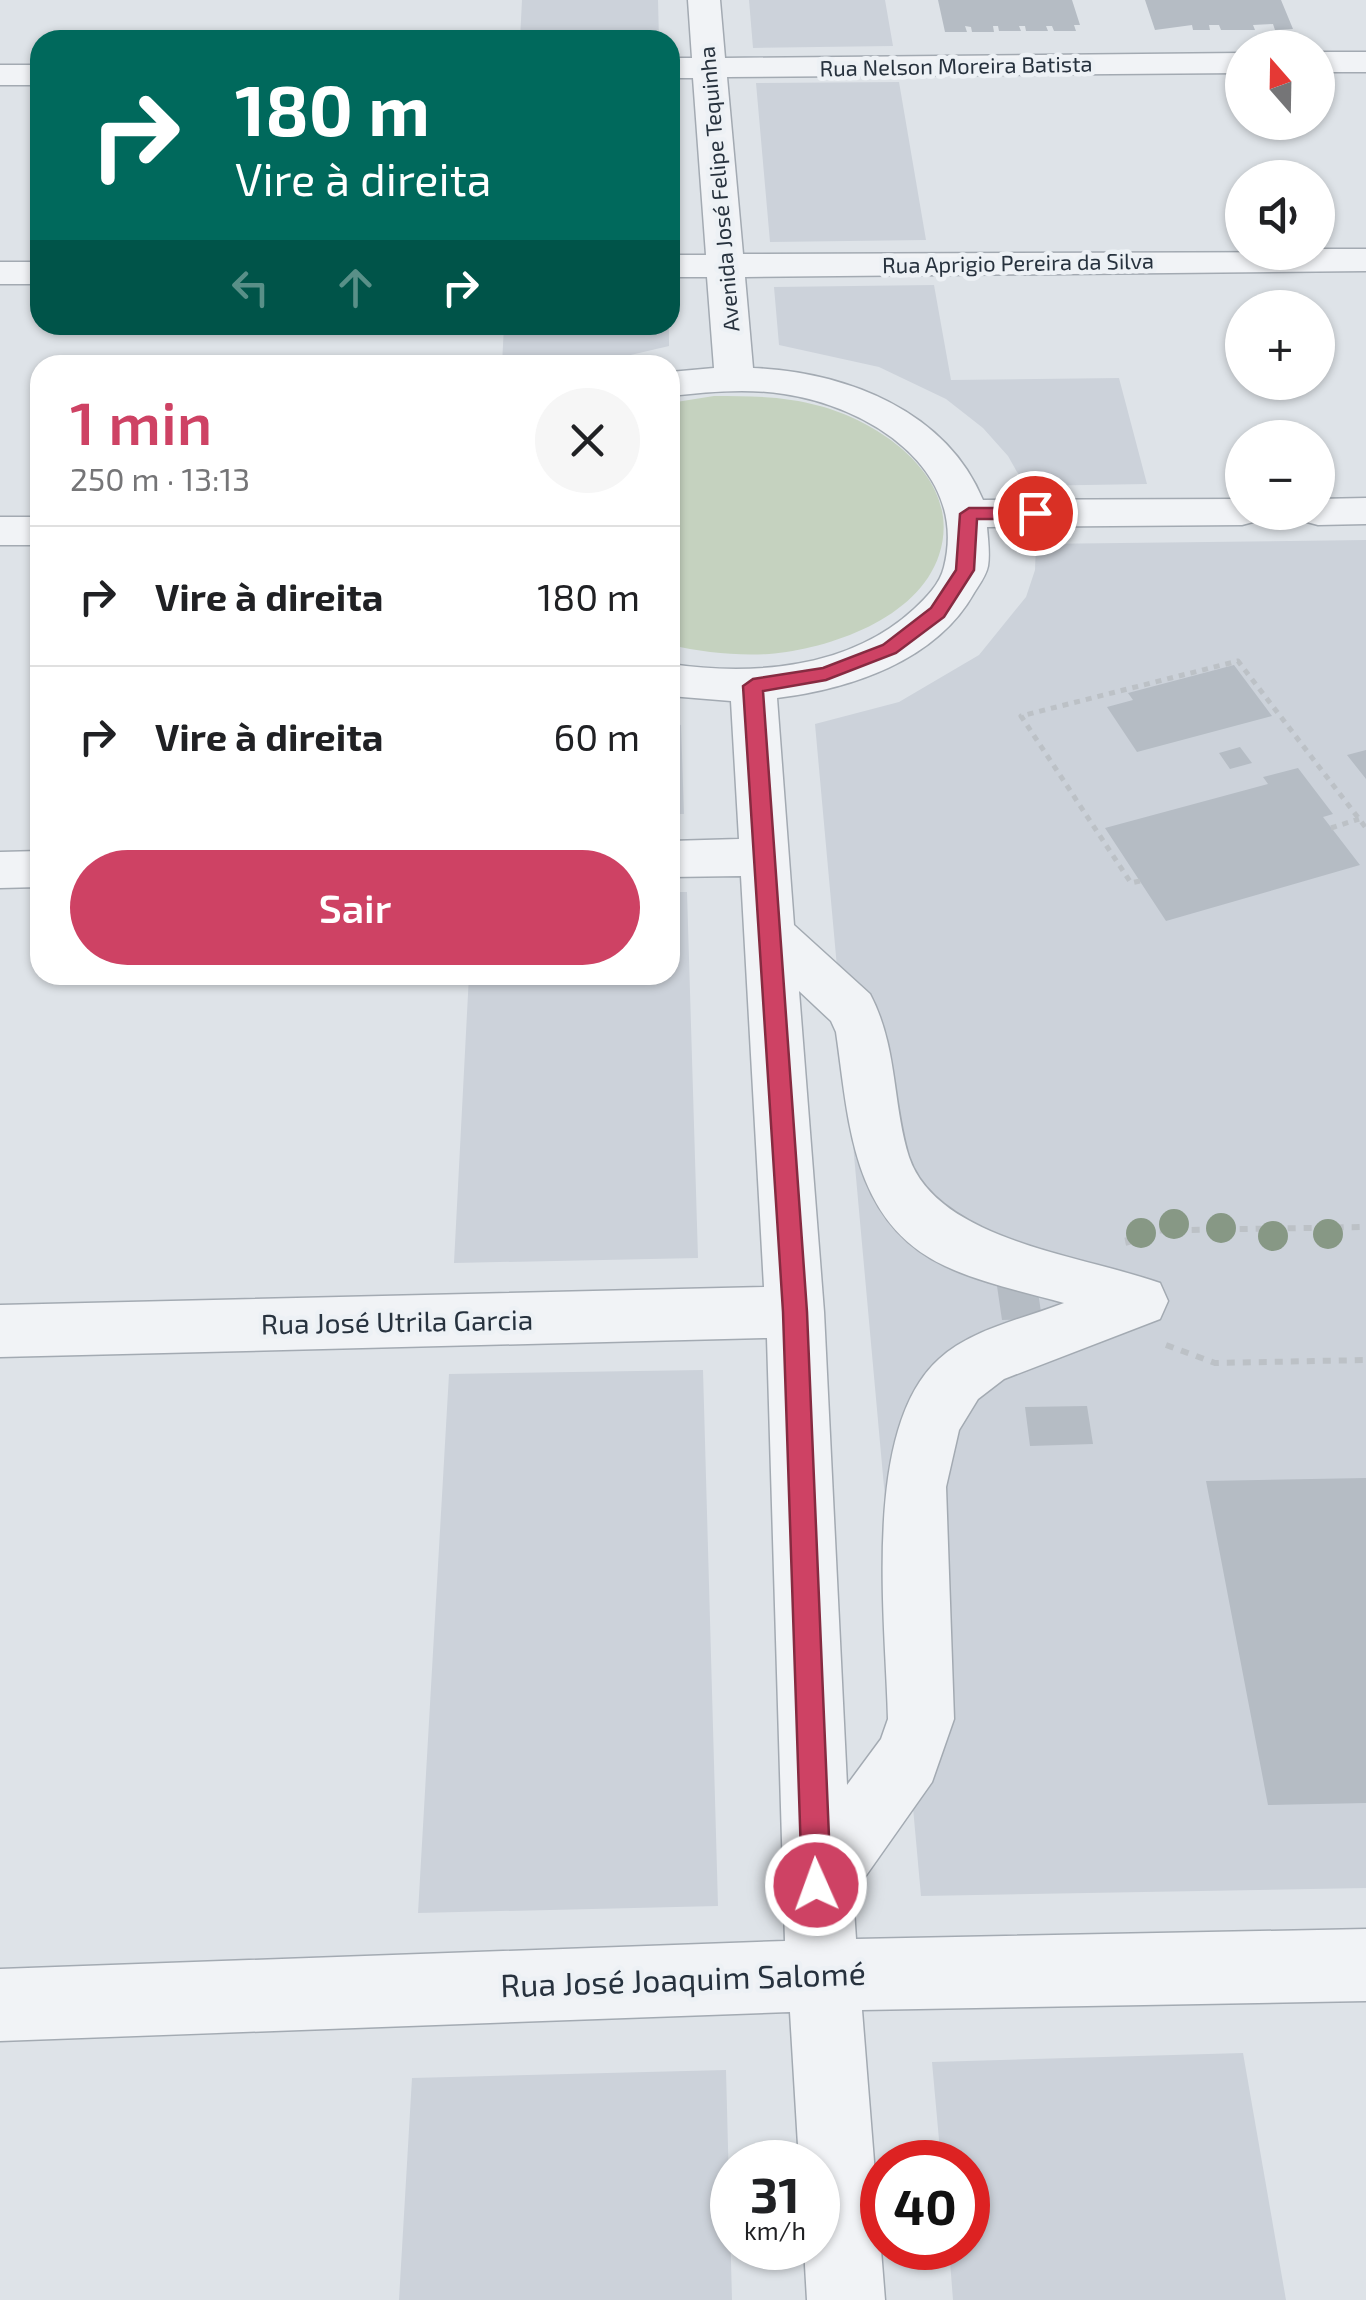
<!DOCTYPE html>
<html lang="pt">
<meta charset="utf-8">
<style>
:root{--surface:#fff;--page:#f6f6f6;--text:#202124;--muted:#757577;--line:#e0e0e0;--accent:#ce4264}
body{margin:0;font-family:"Exo 2",sans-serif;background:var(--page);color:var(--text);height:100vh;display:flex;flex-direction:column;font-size:38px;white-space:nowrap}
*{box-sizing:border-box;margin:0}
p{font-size:32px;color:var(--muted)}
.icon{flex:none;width:55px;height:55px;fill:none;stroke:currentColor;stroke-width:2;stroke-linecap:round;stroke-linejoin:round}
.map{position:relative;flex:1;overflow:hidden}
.details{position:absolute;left:30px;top:355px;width:650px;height:630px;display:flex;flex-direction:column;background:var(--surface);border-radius:30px;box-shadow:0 2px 8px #0004}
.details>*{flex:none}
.top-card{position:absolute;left:30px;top:30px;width:650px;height:305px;border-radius:30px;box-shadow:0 2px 8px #0004;background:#00695c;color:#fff;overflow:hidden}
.needle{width:65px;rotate:340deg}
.tools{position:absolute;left:1225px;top:30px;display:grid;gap:20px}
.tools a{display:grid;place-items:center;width:110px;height:110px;border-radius:50%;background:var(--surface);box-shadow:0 2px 8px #0004;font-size:50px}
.speed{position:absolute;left:710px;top:2140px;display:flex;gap:20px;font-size:50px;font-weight:700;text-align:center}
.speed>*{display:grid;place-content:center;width:130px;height:130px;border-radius:50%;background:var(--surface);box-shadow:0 2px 8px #0004;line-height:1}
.speed small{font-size:25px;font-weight:400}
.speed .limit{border:15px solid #d22;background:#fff;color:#111}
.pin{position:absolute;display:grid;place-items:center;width:85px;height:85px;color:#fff;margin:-42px;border:5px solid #fff;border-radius:50%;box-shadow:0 2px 10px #0007}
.me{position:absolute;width:110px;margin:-55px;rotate:358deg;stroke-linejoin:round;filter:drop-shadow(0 0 8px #0008)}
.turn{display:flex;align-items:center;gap:35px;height:210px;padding:0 40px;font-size:45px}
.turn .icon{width:130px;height:130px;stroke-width:2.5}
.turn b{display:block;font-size:70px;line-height:85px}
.lanes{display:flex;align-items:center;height:95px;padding:0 40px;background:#0003;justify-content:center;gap:50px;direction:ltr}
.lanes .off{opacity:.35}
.round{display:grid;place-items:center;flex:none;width:105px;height:105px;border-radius:52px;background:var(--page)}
.summary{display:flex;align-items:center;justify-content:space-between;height:170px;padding:0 40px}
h1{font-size:60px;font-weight:600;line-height:75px;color:var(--accent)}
.cta{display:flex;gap:20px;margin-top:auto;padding:20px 40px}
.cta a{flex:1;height:115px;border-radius:60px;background:var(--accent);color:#fff;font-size:40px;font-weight:600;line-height:115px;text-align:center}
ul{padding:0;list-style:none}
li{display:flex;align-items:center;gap:30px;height:140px;padding:0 40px;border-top:2px solid var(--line)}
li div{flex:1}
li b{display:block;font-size:38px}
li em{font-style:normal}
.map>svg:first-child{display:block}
.built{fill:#ccd2da}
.green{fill:#c5d2bf}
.building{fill:#b5bcc4}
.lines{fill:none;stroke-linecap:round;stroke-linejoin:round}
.minor-casing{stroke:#a3aab2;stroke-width:3}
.path-far1{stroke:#bcc1c6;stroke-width:5;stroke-dasharray:6 6;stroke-linecap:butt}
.path{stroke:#bcc1c6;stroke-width:6;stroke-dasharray:8 8;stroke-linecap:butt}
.minor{fill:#f1f3f6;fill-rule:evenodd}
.tree{fill:#879885}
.route{fill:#ce4264;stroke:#862b41;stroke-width:2.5}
.labels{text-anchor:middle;stroke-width:9;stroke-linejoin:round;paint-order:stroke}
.far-street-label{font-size:22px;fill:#27323e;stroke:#edf1f5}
.street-label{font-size:28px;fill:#27323e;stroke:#edf1f5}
.near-street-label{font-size:32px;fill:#27323e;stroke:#edf1f5}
</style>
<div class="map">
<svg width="1366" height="2300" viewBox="0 0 1366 2300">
<rect width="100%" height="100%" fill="#dee3e8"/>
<path class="built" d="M522,0H658L659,40H520Z
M749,0H885L893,46L753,48Z
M899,82L926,240L770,242L756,83Z
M934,285L951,380L1119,378L1147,484L1025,486L1008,456L983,428L946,399L879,367L779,345L774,287Z
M504,325H669V346L588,365H502Z
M1366,540V1888L921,1896L815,724L899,702L979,655L1026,597L1035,570L1036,544Z
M670,723L681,725L684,814H670Z
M670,892H687L698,1258L454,1263L469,975H670Z
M703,1370L718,1906L418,1913L449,1374Z
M1243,2053L1286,2300H953L949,2248H968V2162H941L932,2062Z
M726,2070L732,2300H399L412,2078Z"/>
<path class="green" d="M714,396C750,396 785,396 820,406C883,423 964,480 939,555C918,619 829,649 769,654C735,656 702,652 670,645V403Z"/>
<path class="building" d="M938,0H1072L1080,25H1074L1076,31H1054L1052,26H1046L1048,31H1026L1025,26H1019L1021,31H999L998,26H993L994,32H972L971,27L965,26L967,32H945Z
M1145,0H1281L1293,29L1275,30L1273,24L1253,25L1255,30H1221L1219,25H1209L1210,30H1193L1192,25L1155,30Z
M1234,665L1272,716L1137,752L1107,707L1133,700L1128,693Z
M1240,747L1252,763L1230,769L1219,753Z
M1366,750V779L1347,755Z
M1298,768L1333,814L1323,817L1360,865L1166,921L1105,828L1268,784L1263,777Z
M1037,1285L1042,1319L1002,1320L997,1286Z
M1087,1406L1093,1444L1030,1446L1025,1407Z
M1366,1478V1803L1268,1805L1206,1481Z"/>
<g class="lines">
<g class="minor-casing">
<path id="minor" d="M688,0H720L725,58L1242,53V73L727,77L743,254L1318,252V249H1366V271L745,277L753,368C845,372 946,410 983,500L1242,499V512H1263L1257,521L1242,525L987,527C988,540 990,554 988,566C986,576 979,585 974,593C936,661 850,689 777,698L794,925L870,994C898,1047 892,1103 909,1157C937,1241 1085,1256 1160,1283L1168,1301L1160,1319L1004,1379L978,1399L959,1430L946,1487L954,1719L932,1782L853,1894L856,1939L1366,1929V2001L862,2010L885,2300H807L804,2248H818V2162H799L790,2012L0,2041V1969L785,1941L767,1338L0,1357V1305L764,1287L741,876L670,877V841L739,839L731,701L670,696V664C753,676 849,669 914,609C926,598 940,584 944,567C969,468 867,406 784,394C746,388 707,392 670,396V372L714,368L707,277H670V255H706L693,78H670V58H692ZM799,991L831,1021L836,1032C849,1121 851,1222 945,1266C981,1283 1025,1292 1064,1303C1023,1319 972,1329 939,1359C861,1429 886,1622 888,1719L881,1739L847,1785L824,1312Z
M1318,52H1366V72H1318Z
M0,65H40V85H0Z
M0,262H40V284H0Z
M1366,498V524L1318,525L1303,521L1297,512H1318V499Z
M0,517H40V545H0Z
M40,851V887L0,888V852Z"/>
</g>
<path class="path-far1" d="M1331,828L1359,819
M1140,881L1131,883L1021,716L1238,661L1366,828"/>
<path class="path" d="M1129,1245L1126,1231L1366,1227
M1166,1345L1215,1363L1366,1360"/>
<use href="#minor" class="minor"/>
</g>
<g class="tree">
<circle cx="1174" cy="1224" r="15"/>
<circle cx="1221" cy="1228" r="15"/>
<circle cx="1141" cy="1233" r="15"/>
<circle cx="1328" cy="1234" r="15"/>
<circle cx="1273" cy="1236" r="15"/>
</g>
<path class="route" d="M969,508H1035L1044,513L1035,519H977L974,570L944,617L896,653L826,680L763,691L807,1312L831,1885L827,1895L816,1899L806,1895L802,1885L783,1312L743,686L753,679L823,668L883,645L931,608L956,570L960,514Z"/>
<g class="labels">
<g class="far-street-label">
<text transform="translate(956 66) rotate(-1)" y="8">Rua Nelson Moreira Batista</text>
<text transform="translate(719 189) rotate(-95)" y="8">Avenida José Felipe Tequinha</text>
<text transform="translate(1018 263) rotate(-1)" y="8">Rua Aprigio Pereira da Silva</text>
</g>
<g class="street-label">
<text transform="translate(397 1322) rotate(-1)" y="10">Rua José Utrila Garcia</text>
</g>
<g class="near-street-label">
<text transform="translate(683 1980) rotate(-2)" y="11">Rua José Joaquim Salomé</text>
</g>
</g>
</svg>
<div class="tools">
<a><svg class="needle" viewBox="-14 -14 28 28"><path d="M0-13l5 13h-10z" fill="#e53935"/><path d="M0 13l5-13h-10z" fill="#757577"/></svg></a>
<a><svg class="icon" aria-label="sound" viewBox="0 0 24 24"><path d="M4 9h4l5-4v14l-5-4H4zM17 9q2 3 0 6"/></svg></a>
<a>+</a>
<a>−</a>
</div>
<div class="speed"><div>31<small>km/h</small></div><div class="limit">40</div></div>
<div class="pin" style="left:1035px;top:513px;background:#d93025"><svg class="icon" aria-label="arrive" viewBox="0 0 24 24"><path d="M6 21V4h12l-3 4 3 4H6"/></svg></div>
<svg class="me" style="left:816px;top:1885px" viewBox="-20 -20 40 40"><circle r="17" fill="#ce4264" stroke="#fff" stroke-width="3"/><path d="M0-11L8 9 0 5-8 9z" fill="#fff"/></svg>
<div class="top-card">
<div class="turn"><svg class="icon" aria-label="right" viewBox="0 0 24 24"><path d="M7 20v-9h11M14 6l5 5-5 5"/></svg><div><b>180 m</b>Vire à direita</div></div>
<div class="lanes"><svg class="icon off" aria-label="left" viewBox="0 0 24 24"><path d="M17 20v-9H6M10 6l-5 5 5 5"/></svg><svg class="icon off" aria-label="ahead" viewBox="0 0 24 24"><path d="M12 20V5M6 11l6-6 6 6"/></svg><svg class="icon" aria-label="right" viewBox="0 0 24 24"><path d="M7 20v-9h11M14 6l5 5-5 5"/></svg></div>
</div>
<section class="details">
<div class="summary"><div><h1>1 min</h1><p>250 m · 13:13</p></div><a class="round"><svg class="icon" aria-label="close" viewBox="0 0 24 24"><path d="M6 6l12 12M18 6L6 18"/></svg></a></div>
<ul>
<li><svg class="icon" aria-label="right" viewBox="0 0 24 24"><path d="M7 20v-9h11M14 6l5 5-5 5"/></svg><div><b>Vire à direita</b></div><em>180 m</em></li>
<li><svg class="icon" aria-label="right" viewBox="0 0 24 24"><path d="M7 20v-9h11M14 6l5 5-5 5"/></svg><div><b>Vire à direita</b></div><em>60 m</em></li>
</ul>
<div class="cta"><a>Sair</a></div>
</section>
</div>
